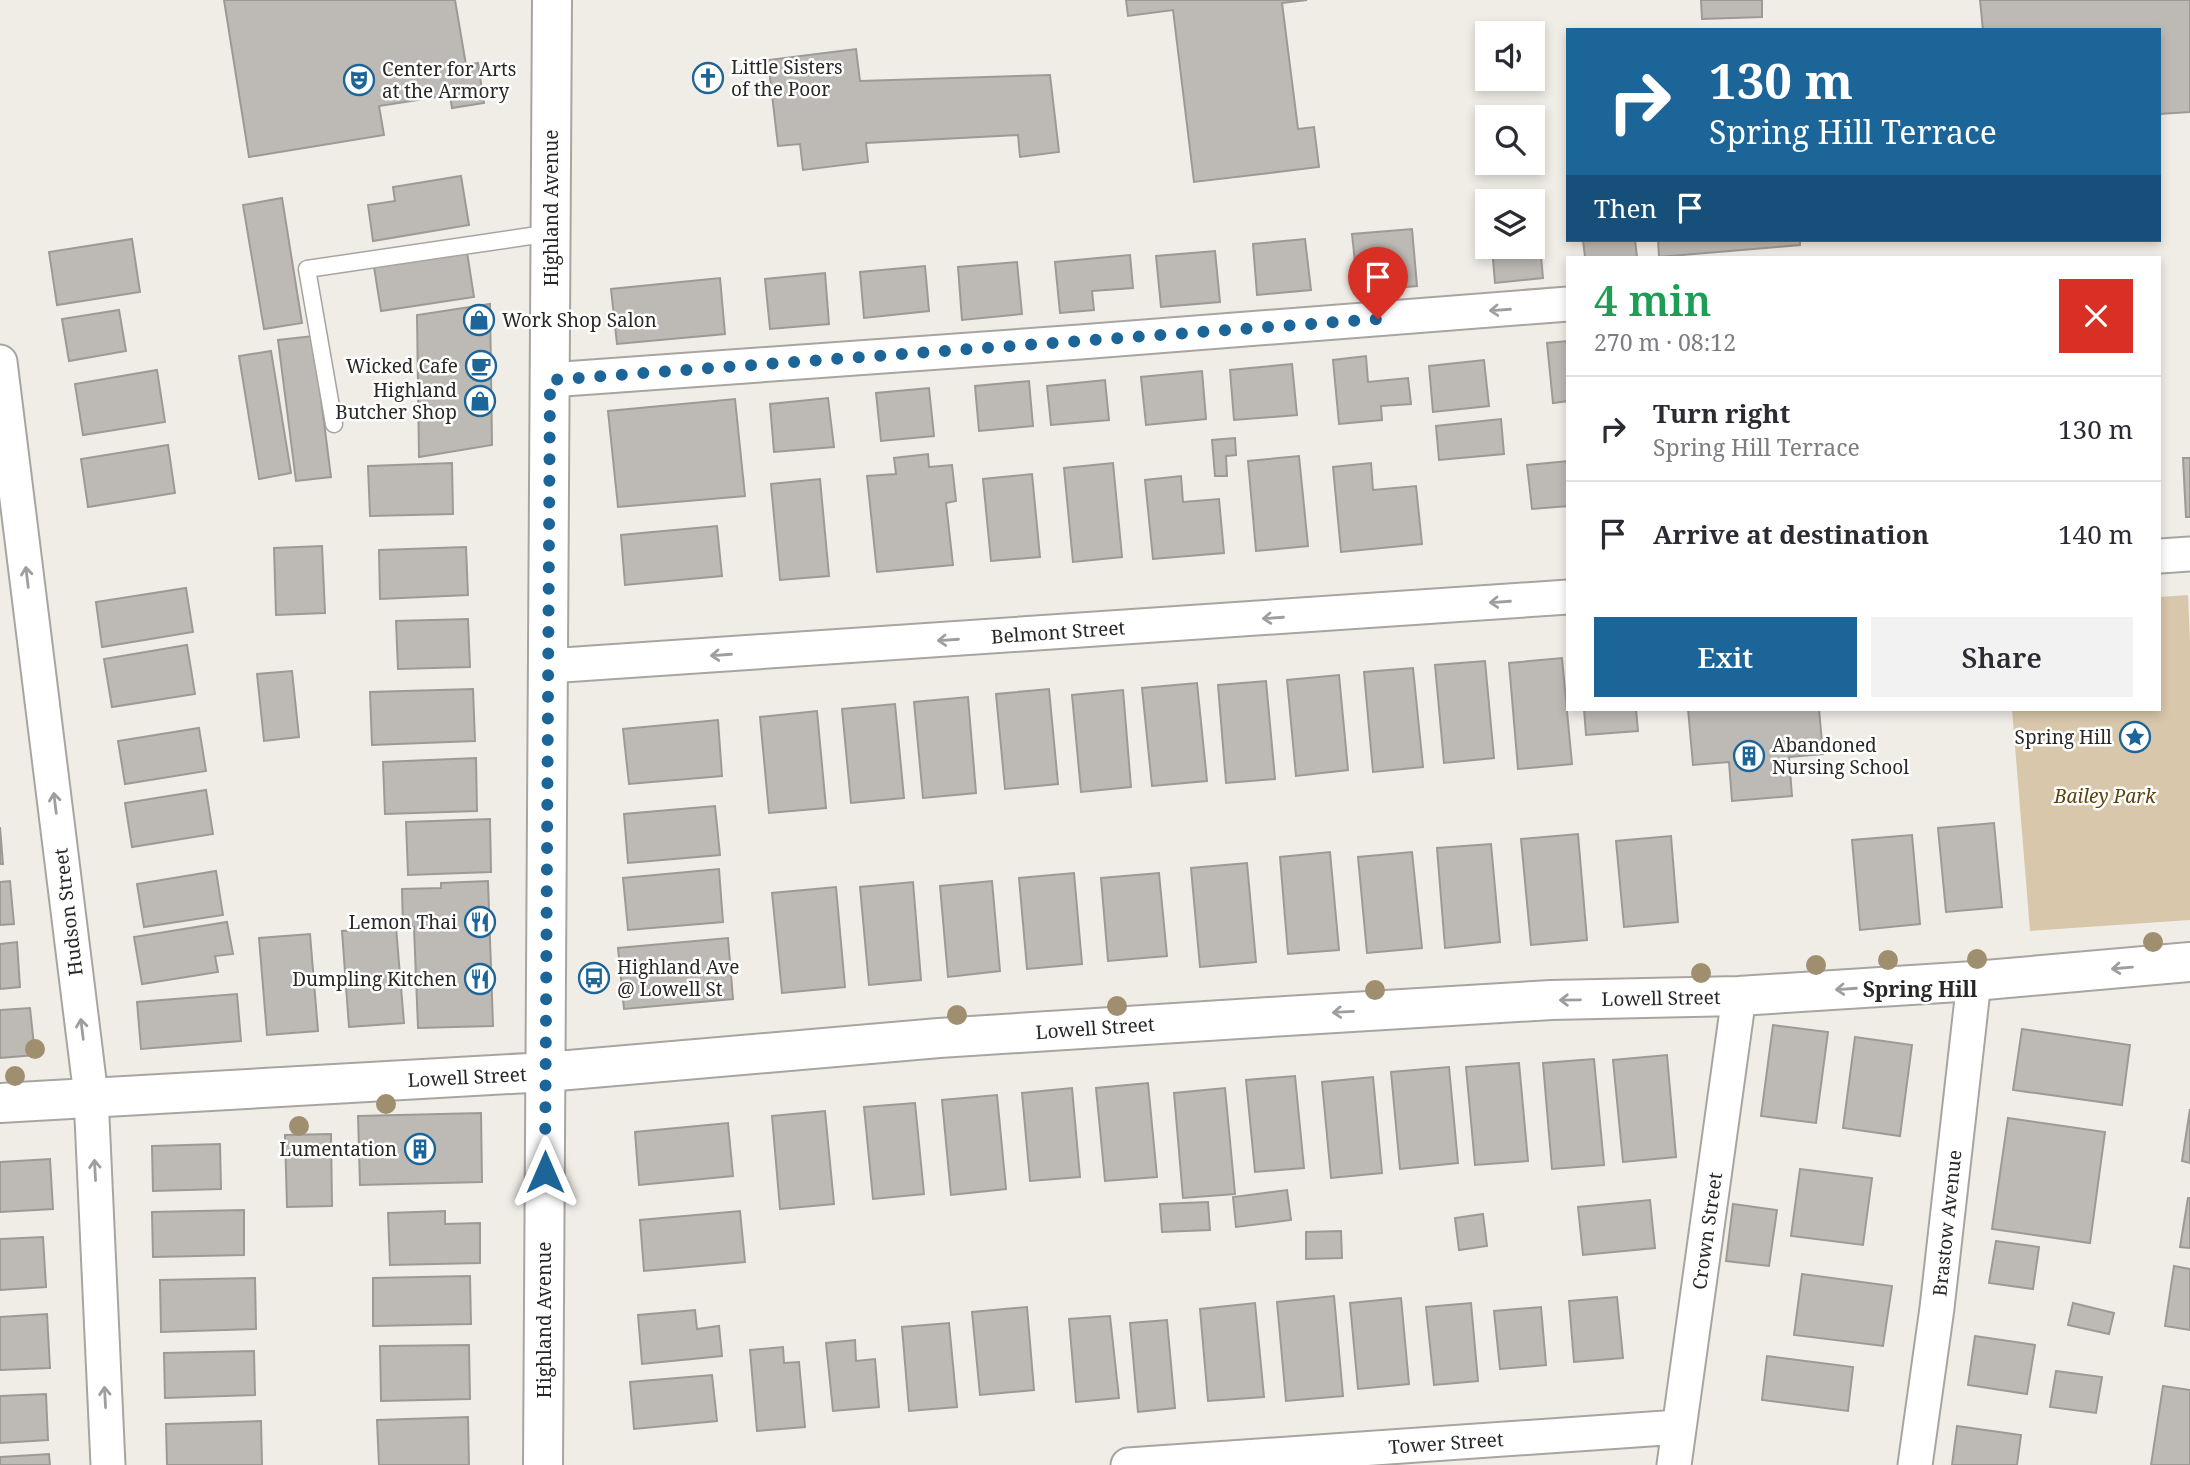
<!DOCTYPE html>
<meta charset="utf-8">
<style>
:root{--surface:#fff;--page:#f2f2f3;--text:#2b2b33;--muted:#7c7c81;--line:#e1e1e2;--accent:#1c6599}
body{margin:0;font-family:"Noto Serif",serif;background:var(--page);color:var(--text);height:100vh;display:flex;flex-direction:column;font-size:26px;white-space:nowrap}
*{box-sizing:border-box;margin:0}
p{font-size:23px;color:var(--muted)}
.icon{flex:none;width:38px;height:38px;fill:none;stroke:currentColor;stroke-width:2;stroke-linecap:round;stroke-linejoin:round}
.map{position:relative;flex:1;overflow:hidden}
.panel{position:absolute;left:1566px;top:256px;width:595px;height:455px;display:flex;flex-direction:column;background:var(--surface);border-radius:0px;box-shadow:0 4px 10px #0003}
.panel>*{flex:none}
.banner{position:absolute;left:1566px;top:28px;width:595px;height:214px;border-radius:0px;box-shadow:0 4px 10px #0003;background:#1c6599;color:#fff;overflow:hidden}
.controls{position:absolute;left:1475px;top:21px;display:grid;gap:14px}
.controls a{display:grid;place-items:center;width:70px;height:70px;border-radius:0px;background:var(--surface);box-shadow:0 4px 10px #0003;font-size:35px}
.pin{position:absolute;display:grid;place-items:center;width:60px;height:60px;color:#fff;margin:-72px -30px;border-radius:50% 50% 50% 0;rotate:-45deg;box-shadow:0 0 7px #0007}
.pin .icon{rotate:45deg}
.me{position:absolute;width:77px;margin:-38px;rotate:0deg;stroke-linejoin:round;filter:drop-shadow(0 0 5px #0008)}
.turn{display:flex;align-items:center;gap:24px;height:147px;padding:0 28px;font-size:32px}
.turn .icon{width:91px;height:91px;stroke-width:2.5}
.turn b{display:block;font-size:49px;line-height:60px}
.then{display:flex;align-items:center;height:66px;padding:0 28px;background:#0003;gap:14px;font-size:26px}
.round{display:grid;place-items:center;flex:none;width:74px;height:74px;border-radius:0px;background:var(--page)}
.headline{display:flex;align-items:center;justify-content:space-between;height:119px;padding:0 28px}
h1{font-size:42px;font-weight:600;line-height:52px;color:#1e9e55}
.primary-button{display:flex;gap:14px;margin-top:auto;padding:14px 28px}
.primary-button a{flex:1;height:80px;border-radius:0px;background:var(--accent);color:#fff;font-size:28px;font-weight:600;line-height:80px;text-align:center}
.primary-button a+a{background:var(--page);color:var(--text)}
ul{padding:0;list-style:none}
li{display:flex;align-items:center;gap:21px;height:105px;padding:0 28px;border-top:2px solid var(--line)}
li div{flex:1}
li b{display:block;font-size:26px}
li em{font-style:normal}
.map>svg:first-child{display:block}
.green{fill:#d8c7ab}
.building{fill:#bdb9b4;stroke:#9d9a95;stroke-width:2}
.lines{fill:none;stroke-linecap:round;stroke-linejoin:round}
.lane-casing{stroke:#a8a5a0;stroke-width:19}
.street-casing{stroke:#a8a5a0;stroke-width:37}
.secondary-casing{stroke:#a8a5a0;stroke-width:42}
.lane{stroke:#fff;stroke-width:16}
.street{stroke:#fff;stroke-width:33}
.secondary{stroke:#fff;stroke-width:38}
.tree{fill:#9f8f6f}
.oneway{stroke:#9f9e9d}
.route{stroke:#1c6599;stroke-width:12;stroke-dasharray:0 21.6}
.labels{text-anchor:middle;stroke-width:5;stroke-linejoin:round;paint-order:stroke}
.poi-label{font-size:19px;fill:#292826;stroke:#fff;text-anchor:end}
.street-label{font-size:19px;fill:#292826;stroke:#fff}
.park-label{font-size:19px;font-style:italic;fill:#5c420c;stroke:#fff}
.neighbourhood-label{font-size:21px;font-weight:bold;fill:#292826;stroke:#fff}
</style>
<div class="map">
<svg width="2190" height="1465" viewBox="0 0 2190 1465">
<rect width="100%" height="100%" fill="#f0ede7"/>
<path class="green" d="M2188,595L2190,641V920L2030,931L2012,709H2160V597Z"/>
<path class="building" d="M224,0H455L466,65L478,63L484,103L452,108L450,95L379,106L384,135L249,157Z
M1126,0H1307L1282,3L1298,129L1314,127L1319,167L1194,182L1173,10L1128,16Z
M1701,0H1762V17L1702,19Z
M1980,0H2190V112L2160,114V30H1983Z
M856,49L860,81L1050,75L1059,152L1020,157L1018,135L866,143L868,162L803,170L800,144L778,146L768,60Z
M461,176L469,225L373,241L368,205L395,201L393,187Z
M282,198L302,323L264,329L243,205Z
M1538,224L1543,278L1495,283L1492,247H1533V225Z
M1412,229L1417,286L1358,291L1352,234Z
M132,239L140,292L57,305L49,252Z
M1305,239L1311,290L1257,295L1253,244Z
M1583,240H1635L1637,257H1585Z
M1658,240H1800V245L1659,257Z
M1215,251L1220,302L1161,307L1156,256Z
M467,252L474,297L381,311L374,267Z
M1130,255L1133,288L1092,291L1094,310L1060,313L1055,262Z
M1017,262L1022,314L962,320L958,267Z
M925,266L929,311L864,318L860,272Z
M825,273L829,324L770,329L765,279Z
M720,278L725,334L617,344L611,289Z
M490,304L492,445L419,457L417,315Z
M119,310L126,351L69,361L62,319Z
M313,336L331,477L296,481L278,340Z
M1568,341V401L1553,403L1547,343Z
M271,351L291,473L259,479L239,356Z
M1366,356L1368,382L1408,378L1411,404L1381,406L1382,420L1339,424L1333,360Z
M1484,360L1489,406L1433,412L1429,366Z
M1292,364L1297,415L1234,420L1230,370Z
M157,370L165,422L83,435L75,384Z
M1202,371L1206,419L1146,425L1141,377Z
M1105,380L1109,420L1051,425L1047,386Z
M1029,381L1033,426L979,431L975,386Z
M929,388L934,436L881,441L876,393Z
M828,398L834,447L774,452L770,404Z
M735,399L745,496L618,507L608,411Z
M1501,419L1504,454L1439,460L1436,426Z
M1235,438L1236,455L1226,456L1227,476H1215L1212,440Z
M168,445L175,493L88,507L81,459Z
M928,454L929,467L952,465L956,501L946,503L953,565L877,572L867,476L896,474L894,458Z
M1299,456L1308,546L1256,551L1248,461Z
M2183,458H2190V517H2186Z
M1568,461V506L1532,509L1527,465Z
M452,463L453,514L370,516L368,466Z
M1113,463L1122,557L1073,562L1064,468Z
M1371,463L1373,490L1416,486L1422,544L1341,552L1333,467Z
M1032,474L1040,557L991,561L983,479Z
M1181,476L1183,502L1219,499L1224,553L1153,559L1145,480Z
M820,479L829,576L780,580L771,484Z
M717,526L722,576L625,585L621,535Z
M322,546L325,613L276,615L274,548Z
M466,547L468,595L380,599L379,550Z
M186,588L193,632L102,647L96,602Z
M468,619L470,667L398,669L396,621Z
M187,645L195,694L112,707L104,659Z
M1562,658L1572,764L1518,769L1509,663Z
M1485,661L1494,758L1444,763L1435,665Z
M1413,668L1423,767L1373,772L1364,672Z
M292,671L299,737L264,741L257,674Z
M1339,675L1348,770L1296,776L1287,680Z
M1266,681L1275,779L1226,783L1218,685Z
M1197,683L1207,781L1152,786L1142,688Z
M473,689L475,741L372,745L370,692Z
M1049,689L1058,784L1005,789L996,694Z
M1123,690L1131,787L1081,792L1072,695Z
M968,697L976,793L923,798L914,702Z
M895,704L904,798L851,803L842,709Z
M1584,709H1636L1638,731L1586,735Z
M1688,709H1819L1823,754L1789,757L1792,796L1732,801L1729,762L1693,765Z
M817,711L826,808L769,813L760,717Z
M718,720L722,776L629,784L623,729Z
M199,728L206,771L125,784L118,741Z
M476,758L477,811L385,814L383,762Z
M206,790L213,834L132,847L125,803Z
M715,806L720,855L628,863L624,814Z
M490,819L491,872L408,875L406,822Z
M1994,823L2002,907L1946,912L1938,828Z
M0,827L3,864H0Z
M1578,834L1587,940L1531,945L1521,839Z
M1912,835L1920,924L1860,930L1852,840Z
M1671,836L1678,922L1624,927L1616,841Z
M1491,844L1500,942L1445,948L1437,848Z
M1330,852L1339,950L1288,954L1280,857Z
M1412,852L1422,948L1367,953L1358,857Z
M1247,863L1256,962L1200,967L1191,868Z
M719,869L723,922L628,930L623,878Z
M216,871L223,915L144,927L137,884Z
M1074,873L1082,964L1027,969L1019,878Z
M1159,873L1167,956L1108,961L1101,878Z
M10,881L14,924L0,925V882Z
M488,881L493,1026L418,1028L414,927H403L402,889L441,888V883Z
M992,881L1000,971L948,977L940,886Z
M913,882L921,980L869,985L860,887Z
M836,887L845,987L782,993L772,893Z
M227,922L233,954L215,956L218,972L142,984L134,937Z
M396,927L404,1023L349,1027L342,931Z
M310,934L318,1031L267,1035L259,938Z
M728,938L733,999L624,1009L618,948Z
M17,942L20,987L0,989V944Z
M237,994L241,1041L141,1049L137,1002Z
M30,1008L35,1055L0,1058V1010Z
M1773,1025L1828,1032L1816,1123L1761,1116Z
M2022,1029L2130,1045L2122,1105L2013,1090Z
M1855,1037L1912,1045L1900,1136L1843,1128Z
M1667,1055L1676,1157L1623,1162L1613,1060Z
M1594,1059L1604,1165L1552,1169L1543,1063Z
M1519,1063L1528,1161L1475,1165L1466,1067Z
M1449,1067L1458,1163L1400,1169L1391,1072Z
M1295,1076L1304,1168L1255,1172L1246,1080Z
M1373,1077L1382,1173L1331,1178L1322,1082Z
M1148,1083L1157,1177L1105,1181L1096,1088Z
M1072,1088L1080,1177L1030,1181L1022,1093Z
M1225,1088L1235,1194L1183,1198L1174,1093Z
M997,1095L1006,1189L951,1195L942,1100Z
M915,1103L924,1194L873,1199L864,1107Z
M2190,1109V1163L2182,1161Z
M825,1111L834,1204L780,1209L772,1116Z
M481,1113L482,1182L360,1185L358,1116Z
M2008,1118L2105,1132L2090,1243L1992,1229Z
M728,1123L733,1176L639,1185L635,1132Z
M331,1134L332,1206L287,1207L285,1135Z
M220,1144L221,1189L153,1191L152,1146Z
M50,1159L53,1209L0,1212V1162Z
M1800,1169L1872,1178L1863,1245L1791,1236Z
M1287,1190L1291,1220L1236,1227L1233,1197Z
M2188,1198H2190V1248L2180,1247Z
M1650,1200L1655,1248L1583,1255L1578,1207Z
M1208,1202L1210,1230L1162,1232L1160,1204Z
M1733,1204L1777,1210L1769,1266L1726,1261Z
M244,1210V1255L153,1257L152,1212Z
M445,1211V1224L480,1223V1263L390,1265L388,1213Z
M740,1211L745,1262L644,1271L640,1220Z
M1483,1214L1487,1246L1459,1250L1455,1218Z
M1341,1231L1342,1258L1306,1259V1232Z
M43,1237L46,1287L0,1290V1239Z
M1996,1241L2039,1247L2033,1289L1989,1283Z
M2174,1266L2190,1269V1330L2165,1326Z
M1802,1274L1892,1286L1883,1346L1794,1335Z
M470,1276L471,1324L373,1326V1278Z
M255,1278L256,1329L161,1332L160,1280Z
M1334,1296L1343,1396L1286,1401L1277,1302Z
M1617,1297L1623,1358L1574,1362L1569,1301Z
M1401,1298L1409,1384L1358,1389L1350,1303Z
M1255,1303L1264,1397L1208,1401L1200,1309Z
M1471,1303L1478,1381L1434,1385L1426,1307Z
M2073,1303L2114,1313L2109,1334L2068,1325Z
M1027,1307L1034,1390L980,1395L972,1312Z
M1541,1307L1546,1365L1500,1369L1494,1311Z
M695,1310L697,1329L719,1326L722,1356L642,1364L638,1315Z
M47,1314L50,1368L0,1370V1317Z
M1110,1316L1119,1398L1076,1402L1069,1319Z
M1167,1320L1175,1408L1138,1412L1130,1323Z
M949,1323L957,1407L909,1411L902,1327Z
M1975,1336L2035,1345L2027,1394L1968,1385Z
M855,1340L856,1361L875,1359L879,1407L833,1411L826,1343Z
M469,1345L470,1399L381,1401L380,1346Z
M783,1347L784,1363L799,1362L805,1427L757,1431L750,1350Z
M254,1351L255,1395L165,1398L164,1353Z
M1767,1356L1853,1367L1848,1411L1762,1400Z
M2056,1371L2102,1377L2096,1413L2050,1407Z
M712,1375L717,1421L634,1429L630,1382Z
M2163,1386L2190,1390V1465H2151Z
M46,1394L48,1440L0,1443V1396Z
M468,1417L469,1465H379L377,1420Z
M261,1421L262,1465H167L166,1424Z
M1957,1426L2021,1435L2017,1465H1952Z
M49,1454L50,1465H0V1457Z"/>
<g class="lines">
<g class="lane-casing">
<path id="lane" d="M334,424L307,269L551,233"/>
</g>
<g class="street-casing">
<path id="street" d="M0,362L91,1096L108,1465
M550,380L1080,342L1568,304
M2160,556L2190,554
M548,666L1568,597
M1128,1465L1679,1427
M1674,1465L1739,996
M1915,1465L1937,1308L1974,981"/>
</g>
<g class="secondary-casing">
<path id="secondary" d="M0,1103L546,1072L939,1038L1286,1016L1551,1000L1739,996L1974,981L2190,962
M543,1465L552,0"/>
</g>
<use href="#lane" class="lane"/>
<use href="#street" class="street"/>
<use href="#secondary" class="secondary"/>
</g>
<g class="tree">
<circle cx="2153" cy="942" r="10"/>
<circle cx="1977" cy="959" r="10"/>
<circle cx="1888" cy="960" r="10"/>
<circle cx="1816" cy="965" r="10"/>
<circle cx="1701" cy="973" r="10"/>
<circle cx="1375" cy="990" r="10"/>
<circle cx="1117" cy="1006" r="10"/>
<circle cx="957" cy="1015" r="10"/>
<circle cx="35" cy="1049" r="10"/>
<circle cx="15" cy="1076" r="10"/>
<circle cx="386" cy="1104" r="10"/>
<circle cx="299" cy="1126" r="10"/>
</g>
<defs><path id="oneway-shaft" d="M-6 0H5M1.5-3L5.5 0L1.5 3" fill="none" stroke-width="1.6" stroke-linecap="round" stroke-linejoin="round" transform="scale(1.75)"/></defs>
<g class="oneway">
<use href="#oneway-shaft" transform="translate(1500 310) rotate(176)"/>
<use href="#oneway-shaft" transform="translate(27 577) rotate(-97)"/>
<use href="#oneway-shaft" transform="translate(1500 602) rotate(176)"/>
<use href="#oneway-shaft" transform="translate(1273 618) rotate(176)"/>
<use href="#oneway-shaft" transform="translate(948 640) rotate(176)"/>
<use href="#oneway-shaft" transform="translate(721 655) rotate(176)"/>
<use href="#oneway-shaft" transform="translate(55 803) rotate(-97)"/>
<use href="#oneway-shaft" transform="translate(2122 968) rotate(175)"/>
<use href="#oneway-shaft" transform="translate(1846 989) rotate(176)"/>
<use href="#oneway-shaft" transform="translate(1570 1000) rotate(179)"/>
<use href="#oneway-shaft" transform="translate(1343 1012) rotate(177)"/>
<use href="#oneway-shaft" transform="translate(82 1029) rotate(-97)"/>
<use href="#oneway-shaft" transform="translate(95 1170) rotate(-93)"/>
<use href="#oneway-shaft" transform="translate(105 1397) rotate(-93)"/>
</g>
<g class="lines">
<path class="route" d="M545,1172L550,380L1378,319"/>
</g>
<defs>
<g id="church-ring" transform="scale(1.575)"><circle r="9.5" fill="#fff" stroke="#1c6599" stroke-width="1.5"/><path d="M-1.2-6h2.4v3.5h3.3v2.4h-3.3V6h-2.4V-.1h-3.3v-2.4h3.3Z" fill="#1c6599"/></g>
<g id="theatre-ring" transform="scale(1.575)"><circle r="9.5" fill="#fff" stroke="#1c6599" stroke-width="1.5"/><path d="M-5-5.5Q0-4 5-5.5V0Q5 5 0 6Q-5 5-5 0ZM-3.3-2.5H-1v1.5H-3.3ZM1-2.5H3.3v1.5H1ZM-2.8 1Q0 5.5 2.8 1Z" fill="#1c6599"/></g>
<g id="shop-ring" transform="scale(1.575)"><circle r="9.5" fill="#fff" stroke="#1c6599" stroke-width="1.5"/><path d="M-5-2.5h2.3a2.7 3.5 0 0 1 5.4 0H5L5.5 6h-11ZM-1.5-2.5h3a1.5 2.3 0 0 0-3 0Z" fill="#1c6599"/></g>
<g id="cafe-ring" transform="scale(1.575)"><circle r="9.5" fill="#fff" stroke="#1c6599" stroke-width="1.5"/><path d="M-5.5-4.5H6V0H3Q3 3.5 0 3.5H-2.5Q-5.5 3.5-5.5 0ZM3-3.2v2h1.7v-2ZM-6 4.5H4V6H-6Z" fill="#1c6599"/></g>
<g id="sight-ring" transform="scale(1.575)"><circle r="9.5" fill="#fff" stroke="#1c6599" stroke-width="1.5"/><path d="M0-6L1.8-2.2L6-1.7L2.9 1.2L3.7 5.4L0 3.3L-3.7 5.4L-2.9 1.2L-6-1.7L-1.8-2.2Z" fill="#1c6599"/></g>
<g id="building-ring" transform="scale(1.575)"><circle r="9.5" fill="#fff" stroke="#1c6599" stroke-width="1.5"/><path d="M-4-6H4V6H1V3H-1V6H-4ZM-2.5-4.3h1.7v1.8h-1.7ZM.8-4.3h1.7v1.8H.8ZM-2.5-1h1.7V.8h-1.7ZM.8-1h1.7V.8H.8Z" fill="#1c6599"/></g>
<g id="restaurant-ring" transform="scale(1.575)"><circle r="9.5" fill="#fff" stroke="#1c6599" stroke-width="1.5"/><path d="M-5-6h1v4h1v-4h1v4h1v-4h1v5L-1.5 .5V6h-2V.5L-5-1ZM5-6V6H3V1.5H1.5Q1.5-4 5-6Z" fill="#1c6599"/></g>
<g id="bus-ring" transform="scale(1.575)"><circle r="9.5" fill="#fff" stroke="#1c6599" stroke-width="1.5"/><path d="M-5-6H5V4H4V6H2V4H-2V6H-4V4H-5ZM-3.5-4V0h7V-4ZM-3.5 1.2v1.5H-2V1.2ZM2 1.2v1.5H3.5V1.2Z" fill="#1c6599"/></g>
</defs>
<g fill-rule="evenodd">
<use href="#church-ring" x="708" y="78"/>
<use href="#theatre-ring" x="359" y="80"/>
<use href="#shop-ring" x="479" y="320"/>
<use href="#cafe-ring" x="481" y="366"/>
<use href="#shop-ring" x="480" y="401"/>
<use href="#sight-ring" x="2135" y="737"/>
<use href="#building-ring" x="1749" y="756"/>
<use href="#restaurant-ring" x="480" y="922"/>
<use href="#bus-ring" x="594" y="978"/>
<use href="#restaurant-ring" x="480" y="979"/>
<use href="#building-ring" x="420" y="1149"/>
</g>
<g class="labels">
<g class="poi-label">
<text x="731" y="74" text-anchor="start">Little Sisters<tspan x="731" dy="22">of the Poor</tspan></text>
<text x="382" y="76" text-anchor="start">Center for Arts<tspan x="382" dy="22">at the Armory</tspan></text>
<text x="502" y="327" text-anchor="start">Work Shop Salon</text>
<text x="458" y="373">Wicked Cafe</text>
<text x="457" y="397">Highland<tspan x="457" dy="22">Butcher Shop</tspan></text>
<text x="2112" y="744">Spring Hill</text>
<text x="1772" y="752" text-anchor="start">Abandoned<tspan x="1772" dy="22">Nursing School</tspan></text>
<text x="457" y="929">Lemon Thai</text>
<text x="617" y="974" text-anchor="start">Highland Ave<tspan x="617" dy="22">@ Lowell St</tspan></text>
<text x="457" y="986">Dumpling Kitchen</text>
<text x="397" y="1156">Lumentation</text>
</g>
<g class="street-label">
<text transform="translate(551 208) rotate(-90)" y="7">Highland Avenue</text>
<text transform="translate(1058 632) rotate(-4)" y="7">Belmont Street</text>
<text transform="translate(68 912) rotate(-97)" y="7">Hudson Street</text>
<text transform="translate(1661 998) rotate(-1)" y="7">Lowell Street</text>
<text transform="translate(1095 1028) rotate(-4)" y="7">Lowell Street</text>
<text transform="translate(467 1077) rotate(-3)" y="7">Lowell Street</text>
<text transform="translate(1947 1223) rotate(-84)" y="7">Brastow Avenue</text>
<text transform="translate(1707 1231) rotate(-82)" y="7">Crown Street</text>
<text transform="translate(544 1320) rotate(-90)" y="7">Highland Avenue</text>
<text transform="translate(1446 1443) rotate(-4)" y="7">Tower Street</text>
</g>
<g class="park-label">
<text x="2105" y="803">Bailey Park</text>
</g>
<g class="neighbourhood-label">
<text x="1920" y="997">Spring Hill</text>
</g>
</g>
</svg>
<div class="controls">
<a><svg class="icon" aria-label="sound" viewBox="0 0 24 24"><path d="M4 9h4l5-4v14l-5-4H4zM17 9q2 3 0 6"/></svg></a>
<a><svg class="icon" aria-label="search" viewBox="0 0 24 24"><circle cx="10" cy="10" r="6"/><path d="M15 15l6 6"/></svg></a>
<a><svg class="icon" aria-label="layers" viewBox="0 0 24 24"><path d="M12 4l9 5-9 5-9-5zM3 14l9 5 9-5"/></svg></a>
</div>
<div class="pin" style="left:1378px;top:319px;background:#d93025"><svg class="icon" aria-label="arrive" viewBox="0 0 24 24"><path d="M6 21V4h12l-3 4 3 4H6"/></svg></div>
<svg class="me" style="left:545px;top:1172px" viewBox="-20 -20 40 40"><path d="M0-17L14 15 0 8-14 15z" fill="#1c6599" stroke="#fff" stroke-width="4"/></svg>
<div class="banner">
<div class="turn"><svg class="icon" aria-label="right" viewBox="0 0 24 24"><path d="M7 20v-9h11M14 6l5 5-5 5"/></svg><div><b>130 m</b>Spring Hill Terrace</div></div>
<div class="then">Then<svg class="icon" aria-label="arrive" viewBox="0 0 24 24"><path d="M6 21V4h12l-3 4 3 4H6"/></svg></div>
</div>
<section class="panel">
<div class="headline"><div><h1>4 min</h1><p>270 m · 08:12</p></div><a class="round" style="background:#d93025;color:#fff"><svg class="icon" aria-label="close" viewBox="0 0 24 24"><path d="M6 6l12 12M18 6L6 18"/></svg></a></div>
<ul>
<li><svg class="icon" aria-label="right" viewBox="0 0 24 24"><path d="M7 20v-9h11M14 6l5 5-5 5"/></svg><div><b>Turn right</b><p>Spring Hill Terrace</p></div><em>130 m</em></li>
<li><svg class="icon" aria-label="arrive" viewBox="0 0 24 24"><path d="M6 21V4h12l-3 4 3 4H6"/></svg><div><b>Arrive at destination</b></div><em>140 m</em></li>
</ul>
<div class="primary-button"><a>Exit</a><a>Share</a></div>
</section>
</div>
